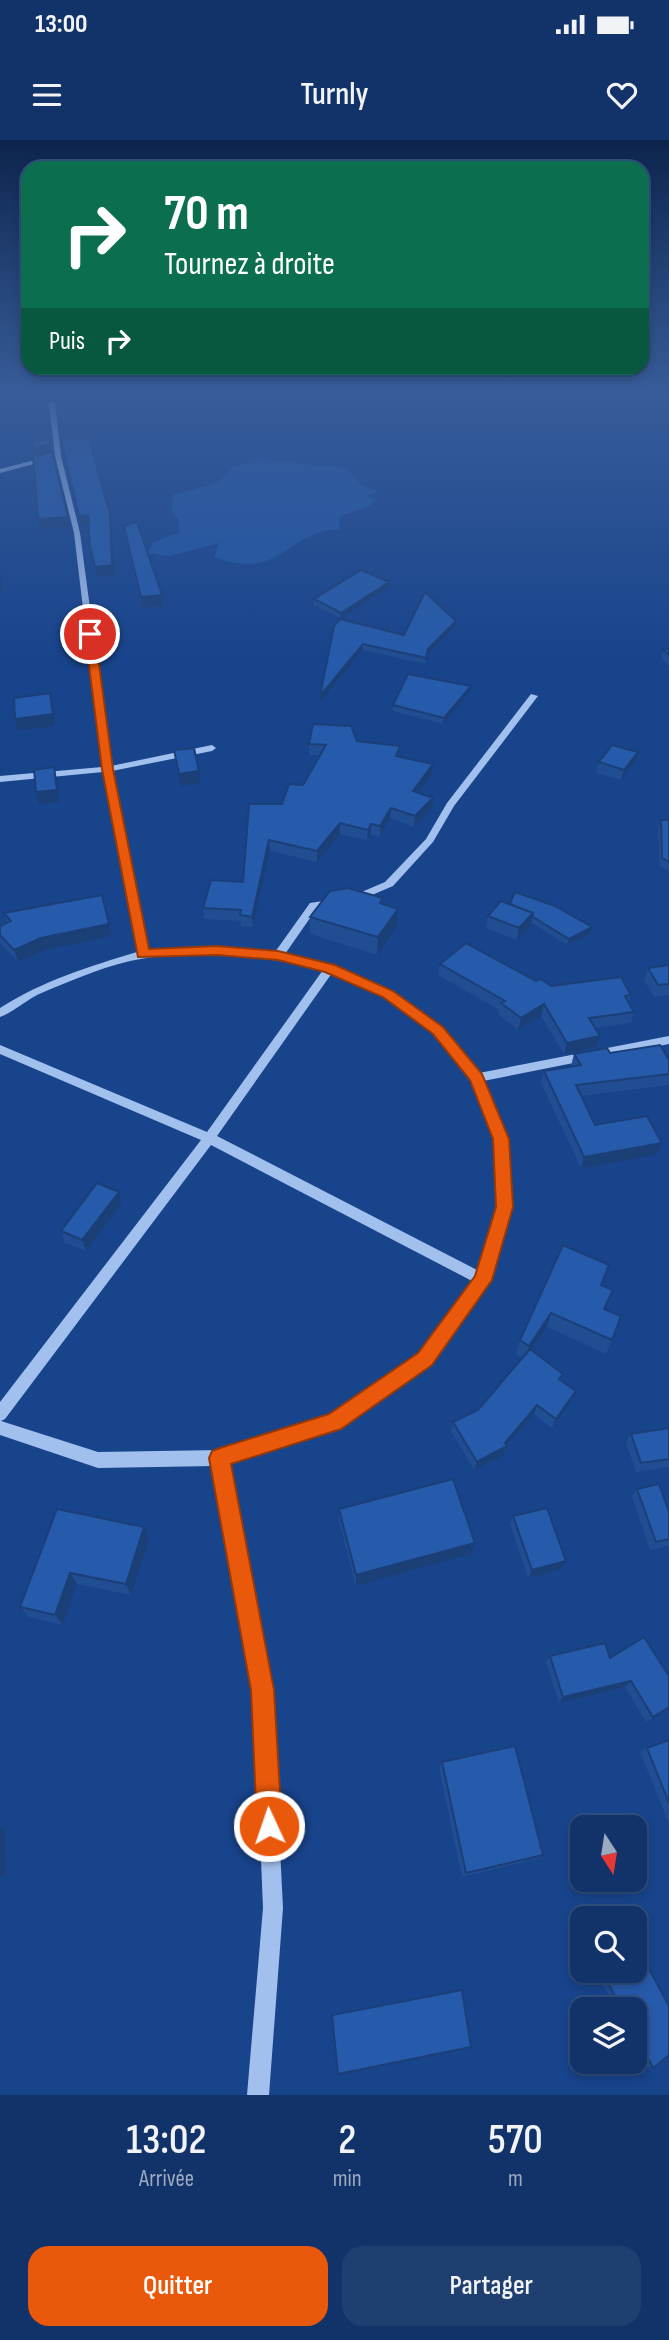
<!DOCTYPE html>
<html lang="fr">
<meta charset="utf-8">
<style>
:root{--surface:#123369;--page:#1f3f71;--text:#f1f3f6;--muted:#9caac0;--line:#314e7d;--accent:#ea580c}
body{margin:0;font-family:"Sofia Sans Condensed",sans-serif;background:var(--page);color:var(--text);height:100vh;display:flex;flex-direction:column;font-size:26px;white-space:nowrap}
*{box-sizing:border-box;margin:0}
p{font-size:23px;color:var(--muted)}
.icon{flex:none;width:38px;height:38px;fill:none;stroke:currentColor;stroke-width:2;stroke-linecap:round;stroke-linejoin:round}
.map{position:relative;height:1955px;overflow:hidden}
.sheet{display:flex;flex-direction:column;background:var(--surface);flex:1}
.sheet>*{flex:none}
.banner{position:absolute;left:21px;top:21px;width:628px;height:214px;border-radius:21px;box-shadow:0 4px 10px #0003,0 0 0 2px var(--line);background:#0b6e4f;color:#fff;overflow:hidden}
.needle{width:46px;rotate:168deg}
.controls{position:absolute;left:570px;top:1675px;display:grid;gap:14px}
.controls a{display:grid;place-items:center;width:77px;height:77px;border-radius:14px;background:var(--surface);box-shadow:0 4px 10px #0003,0 0 0 2px var(--line);font-size:35px}
.pin{position:absolute;display:grid;place-items:center;width:60px;height:60px;color:#fff;margin:-30px;border:4px solid #fff;border-radius:50%;box-shadow:0 2px 7px #0007}
.me{position:absolute;width:77px;margin:-38px;rotate:357deg;stroke-linejoin:round;filter:drop-shadow(0 0 5px #0008)}
.turn{display:flex;align-items:center;gap:24px;height:147px;padding:0 28px;font-size:32px}
.turn .icon{width:91px;height:91px;stroke-width:2.5}
.turn b{display:block;font-size:49px;line-height:60px}
.then{display:flex;align-items:center;height:66px;padding:0 28px;background:#0003;gap:14px;font-size:26px}
.eta{display:flex;justify-content:space-evenly;align-items:center;height:119px;text-align:center}
.eta b{font-size:42px;font-weight:600;line-height:49px}
.button{display:flex;gap:14px;margin-top:auto;padding:14px 28px}
.button a{flex:1;height:80px;border-radius:21px;background:var(--accent);color:#fff;font-size:28px;font-weight:600;line-height:80px;text-align:center}
.button a+a{background:var(--page);color:var(--text)}
.status{display:flex;justify-content:space-between;align-items:center;height:49px;padding:0 35px;background:var(--surface);direction:ltr}
.status svg{height:19px;fill:currentColor}
header{display:flex;justify-content:space-between;align-items:center;height:91px;padding:0 28px;background:var(--surface);font-size:32px;font-weight:600}
.map>svg:first-child{display:block}
.green{fill:#2055a5}
.lines{fill:none;stroke-linecap:round;stroke-linejoin:round}
.minor{fill:#a2c0ee;fill-rule:evenodd}
.wall{fill:#214d92}
.shaded-wall{fill:#1b3f77}
.building{fill:#265aaa;stroke:#1b3f77;stroke-width:2}
.route{fill:#ea580c;stroke:#983908;stroke-width:2}
</style>
<div class="status"><b>13:00</b><svg viewBox="0 0 49 12"><path d="M0 12V9h3v3zM5 12V6h3v6zM10 12V3h3v9zM15 12V0h3v12zM26 1h20v11H26zM47 4h2v5h-2z"/></svg></div>
<header><svg class="icon" aria-label="menu" viewBox="0 0 24 24"><path d="M4 6h16M4 12h16M4 18h16"/></svg>Turnly<svg class="icon" aria-label="heart" viewBox="0 0 24 24"><path d="M12 20l-8-8c-3-5 5-10 8-4 3-6 11-1 8 4z"/></svg></header>
<div class="map">
<svg width="669" height="1955" viewBox="0 0 669 1955">
<rect width="100%" height="100%" fill="#18448c"/>
<path class="green" d="M257,319L345,328L363,346L379,351L366,356L376,360L369,366L340,376L339,389C284,392 282,442 214,417L219,403L169,416L147,413L154,402L180,392L178,379L172,372L173,355L218,343L232,327Z"/>
<g class="lines">
<path class="minor" d="M52,261L55,263L61,316L80,393L111,626L212,605L216,608L212,611L112,631L148,810L217,807L275,812L310,763L336,759L341,762L340,764L317,768L285,814L334,825L392,851L442,888L479,933L669,896V904L483,941L507,999L511,1067L488,1144L430,1224L339,1287L229,1323L272,1550L283,1768L269,1955H247L263,1768L254,1550L214,1326L98,1328L0,1295V1262L201,1000L0,914V905L207,992L323,830C247,812 165,804 91,833C73,840 54,847 37,855C24,862 13,872 0,877V868C44,840 88,827 137,812L103,632L0,642V636L102,627L74,393L55,316L49,263ZM332,833L384,857L434,894L471,940L495,999L497,1067L479,1131L217,996ZM211,1005L474,1142L420,1214L330,1276L220,1310L98,1312L1,1281L5,1279Z
M47,317L49,320L0,333V329Z
M531,554L538,556L454,666L433,702L393,746L358,761H350V757L385,742L426,699L447,663Z"/>
</g>
<path class="wall" d="M137,248H225L226,255L205,257L206,264L143,269Z
M124,386L163,466L142,468Z
M389,448L341,478L314,465V459Z
M334,486L404,495L456,486L427,515L425,524L363,510L320,562V556Z
M669,509V526L661,519L663,510Z
M470,552L443,584L393,571V565Z
M357,601L399,616L432,635L419,653L432,668L414,687L390,678L380,697L371,695L367,700L340,694L317,722L270,711L253,787L241,786V781L204,779L203,768L243,742L282,664L303,645L320,615H309V604Z
M599,622H635L621,640L596,633Z
M661,680H669V731L660,726L658,688Z
M383,758V764L397,786L377,815L310,794V777Z
M510,763L592,787L590,794L567,805L532,783L531,785L517,800L486,788L488,776L510,765Z
M4,773L109,784L112,796L45,810L18,822L0,803V786L7,783Z
M440,824L536,841L551,846L631,855L629,862L634,872L631,883L595,888L596,907L564,914L541,876L518,890L499,875V870L438,835Z
M669,825V855L654,857L644,840L648,828Z
M610,913L669,920V945L581,956L595,985L662,1003L657,1015L581,1028L541,943L544,931L571,926L574,914Z
M122,1063L86,1111L65,1103L61,1091Z
M563,1105L601,1145L605,1169L612,1200L606,1214L547,1187L531,1210L563,1234L561,1240L572,1260L552,1288L534,1274L507,1306L504,1315L474,1330L451,1291L453,1282L478,1270L523,1218L516,1214L520,1200Z
M669,1288V1327L636,1332L626,1303L631,1294Z
M637,1349L669,1372V1406L650,1410L632,1357Z
M57,1369L144,1387L149,1399L131,1455L77,1444L63,1485L29,1477L20,1467Z
M339,1369L475,1403L471,1414L356,1446L339,1381Z
M513,1376L566,1421L562,1429L528,1438L510,1384Z
M550,1516L610,1518L669,1536V1568L646,1582L625,1547L559,1563L546,1522Z
M669,1600V1681H668L640,1612L647,1608Z
M442,1622L543,1715L536,1719L462,1737L439,1628Z
M635,1816H642L653,1928L645,1926L635,1906V1869H616L601,1841L615,1830H635Z
M459,1850H462L338,1934L332,1874Z"/>
<path class="shaded-wall" d="M201,248H225L226,255L205,257L206,264L143,269L142,260Z
M50,304L52,313L35,317L33,308Z
M110,374L112,384L114,435L97,437L95,427Z
M88,375L90,385L81,386L79,376Z
M68,377L70,387L40,390L38,379Z
M0,427L2,449L0,450Z
M389,442V448L341,478V473Z
M162,455L163,466L142,468L141,457Z
M456,481V486L427,515L425,524L428,509Z
M363,504V510L320,562V556Z
M471,546L470,552L443,584L444,578Z
M50,553L55,586L18,590L15,579Z
M638,612L635,622L621,640L624,630Z
M433,624L432,635L412,662L413,651Z
M54,627L57,639L59,662L39,664L36,652Z
M199,631L200,643L180,646L179,634Z
M433,658L432,668L414,687L415,676Z
M391,668L390,678L380,697V686Z
M340,683V694L317,722V711Z
M371,684V695L367,700L368,690Z
M269,700L270,711L253,787L252,777Z
M398,769L397,786L377,815L378,797Z
M533,773L531,785L517,800L519,788Z
M109,784L112,796L45,810L18,822L14,810L41,798Z
M592,787L590,794L567,805L569,799Z
M544,864L541,876L518,890L521,878Z
M600,896L596,907L564,914L567,903Z
M662,1003L657,1015L581,1028L584,1017Z
M119,1052L122,1063L86,1111L82,1100Z
M551,1173L547,1187L525,1219L529,1206Z
M576,1251L572,1260L552,1288L556,1279Z
M537,1265L534,1274L506,1306L504,1315L474,1330L477,1322L505,1303Z
M144,1387L149,1399L131,1455L126,1444Z
M475,1403L471,1414L356,1446V1435Z
M566,1421L562,1429L528,1438L532,1430Z
M70,1433L77,1444L63,1485L55,1475Z
M631,1541L625,1547L559,1563L563,1557Z
M0,1688L5,1690L6,1735L0,1737Z"/>
<path class="building" d="M139,248H201L205,255L142,260Z
M89,298L110,374L112,425L95,427L90,406L88,375L79,376L61,299Z
M50,299V304L33,308L32,301Z
M52,312L68,377L38,379L33,317Z
M137,382L162,455L141,457L124,386Z
M361,430L389,442L341,473L314,459Z
M425,452L456,481L428,509L426,518L363,504L320,556L334,486L340,479L404,495Z
M669,509V515L663,510Z
M408,534L471,546L444,578L393,565Z
M50,553L53,574L15,579L14,558Z
M313,584L351,586L357,601L400,606L396,616L433,624L413,651L433,658L415,676L391,668L380,686L371,684L368,690L340,683L317,711L269,700L252,777L240,775L241,770L203,768L211,740L243,742L249,664H282L289,644L303,645L326,605L309,604Z
M612,605L638,612L624,630L599,622Z
M194,608L199,631L179,634L174,610Z
M54,627L57,650L36,652L34,630Z
M661,680H669V722L662,718Z
M348,748L383,758L380,763L398,769L378,797L310,777L330,751Z
M515,752L555,766L592,787L569,799L533,777V773L517,767L510,763Z
M102,755L109,784L41,798L14,810L0,795V786L11,781L4,773Z
M501,761L533,773L519,788L488,776Z
M466,803L536,841L541,839L551,846L621,837L631,855L625,856L634,872L589,878L600,896L567,903L544,864L521,878L501,863L505,861L440,824Z
M669,825V844L658,845L648,828Z
M660,905L669,920V934L576,945L595,985L647,976L662,1003L584,1017L544,931L581,925L574,914L607,908L610,913Z
M97,1043L119,1052L82,1100L61,1091Z
M563,1105L609,1125L601,1145L613,1150L604,1169L621,1176L612,1200L551,1173L529,1206L520,1200Z
M530,1209L563,1234L559,1239L576,1251L556,1279L537,1265L505,1303L507,1306L477,1322L453,1282L478,1270Z
M669,1288V1319L641,1323L631,1294Z
M453,1339L475,1403L356,1435L339,1369Z
M659,1344L669,1372V1399L656,1402L637,1349Z
M547,1368L566,1421L532,1430L513,1376Z
M57,1369L144,1387L126,1444L70,1433L55,1475L20,1467Z
M644,1497L669,1536V1567L653,1577L631,1541L563,1557L550,1516L605,1503L610,1518Z
M669,1600V1663L647,1608Z
M515,1606L543,1715L466,1733L442,1622Z
M642,1816L669,1866V1915L653,1928L635,1894V1869H622L607,1841L621,1830H635V1820Z
M462,1850L471,1907L338,1934L332,1875Z"/>
<linearGradient id="sky" x2="0" y2="1"><stop stop-color="#0d254d"/><stop offset="0.48" stop-color="#375c99"/><stop offset="1" stop-color="#375c99" stop-opacity="0"/></linearGradient>
<rect width="669" height="522" fill="url(#sky)"/>
<path class="route" d="M90,491L95,494L113,629L149,809L217,806L278,811L335,825L393,851L443,887L482,934L509,999L513,1067L492,1140L432,1225L341,1289L231,1324L274,1550L282,1686L278,1695L269,1699L260,1695L257,1686L251,1550L209,1318L212,1311L220,1308L329,1274L418,1213L475,1136L496,1067L493,999L470,940L433,894L383,857L325,832L278,820L217,815L138,817L102,629L85,494Z"/>
</svg>
<div class="controls">
<a><svg class="needle" viewBox="-14 -14 28 28"><path d="M0-13l5 13h-10z" fill="#e53935"/><path d="M0 13l5-13h-10z" fill="#9caac0"/></svg></a>
<a><svg class="icon" aria-label="search" viewBox="0 0 24 24"><circle cx="10" cy="10" r="6"/><path d="M15 15l6 6"/></svg></a>
<a><svg class="icon" aria-label="layers" viewBox="0 0 24 24"><path d="M12 4l9 5-9 5-9-5zM3 14l9 5 9-5"/></svg></a>
</div>
<div class="pin" style="left:90px;top:494px;background:#d93025"><svg class="icon" aria-label="arrive" viewBox="0 0 24 24"><path d="M6 21V4h12l-3 4 3 4H6"/></svg></div>
<svg class="me" style="left:269px;top:1686px" viewBox="-20 -20 40 40"><circle r="17" fill="#ea580c" stroke="#fff" stroke-width="3"/><path d="M0-11L8 9 0 5-8 9z" fill="#fff"/></svg>
<div class="banner">
<div class="turn"><svg class="icon" aria-label="right" viewBox="0 0 24 24"><path d="M7 20v-9h11M14 6l5 5-5 5"/></svg><div><b>70 m</b>Tournez à droite</div></div>
<div class="then">Puis<svg class="icon" aria-label="right" viewBox="0 0 24 24"><path d="M7 20v-9h11M14 6l5 5-5 5"/></svg></div>
</div>
</div>
<section class="sheet">
<div class="eta">
<div><b>13:02</b><p>Arrivée</p></div>
<div><b>2</b><p>min</p></div>
<div><b>570</b><p>m</p></div>
</div>
<div class="button"><a>Quitter</a><a>Partager</a></div>
</section>
